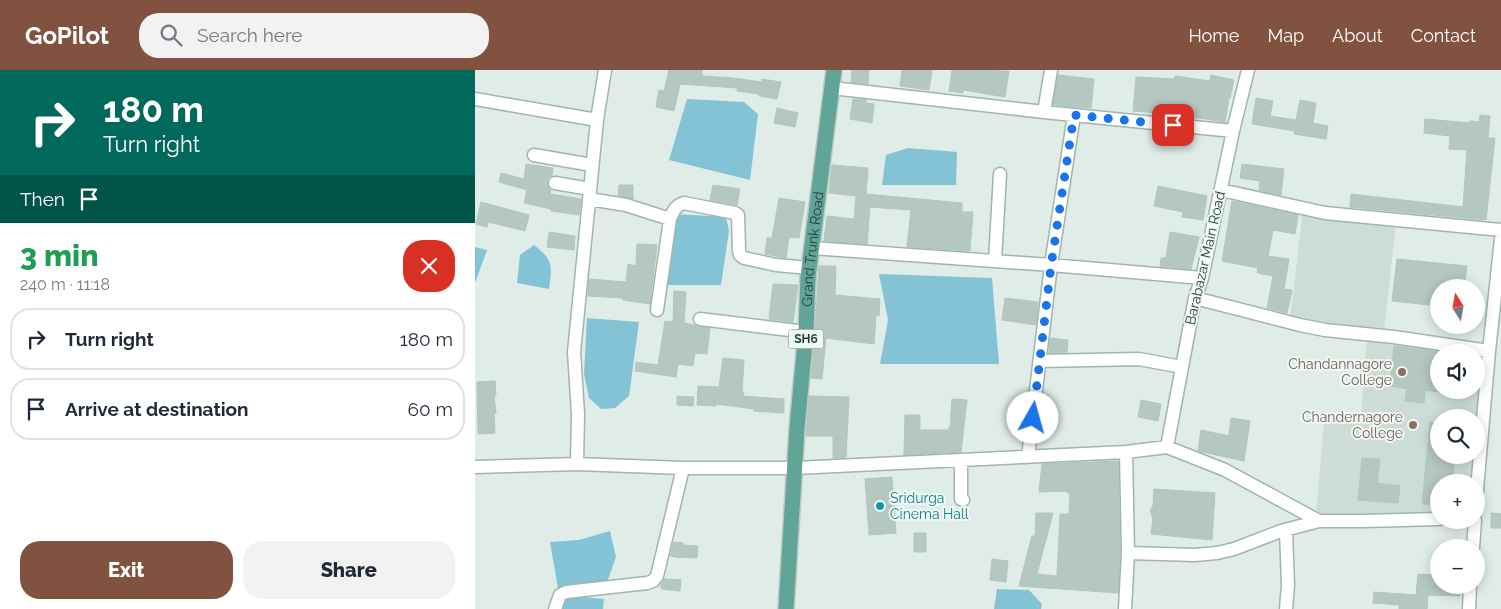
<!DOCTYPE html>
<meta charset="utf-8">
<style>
:root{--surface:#fff;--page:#f2f2f3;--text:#1f2937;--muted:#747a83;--line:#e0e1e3;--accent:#825241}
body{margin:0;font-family:Raleway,sans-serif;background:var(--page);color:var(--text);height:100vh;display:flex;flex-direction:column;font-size:19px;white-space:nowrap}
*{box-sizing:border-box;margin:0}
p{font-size:16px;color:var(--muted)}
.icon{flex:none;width:28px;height:28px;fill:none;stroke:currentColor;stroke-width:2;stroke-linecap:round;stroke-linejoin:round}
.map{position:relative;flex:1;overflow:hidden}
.sheet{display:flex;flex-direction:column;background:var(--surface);width:475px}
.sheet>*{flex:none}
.guide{background:#00695c;color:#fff;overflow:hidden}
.needle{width:32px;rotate:349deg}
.buttons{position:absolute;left:955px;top:209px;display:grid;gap:10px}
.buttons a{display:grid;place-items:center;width:55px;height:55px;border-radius:50%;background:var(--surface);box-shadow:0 2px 12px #0003;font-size:25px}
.pin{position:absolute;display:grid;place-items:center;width:42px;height:42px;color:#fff;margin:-21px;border-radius:10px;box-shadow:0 2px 8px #0006}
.me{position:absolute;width:55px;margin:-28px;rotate:7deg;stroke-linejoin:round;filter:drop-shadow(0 0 4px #0008)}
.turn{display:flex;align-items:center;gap:18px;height:105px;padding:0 20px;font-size:22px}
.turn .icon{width:65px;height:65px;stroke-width:2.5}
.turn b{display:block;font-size:35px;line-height:42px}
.then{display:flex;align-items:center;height:48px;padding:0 20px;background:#0003;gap:10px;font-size:19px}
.round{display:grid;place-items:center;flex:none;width:52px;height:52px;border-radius:20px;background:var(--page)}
.summary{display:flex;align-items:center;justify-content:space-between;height:85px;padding:0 20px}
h1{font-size:30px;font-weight:800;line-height:38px;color:#1e9e55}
.cta{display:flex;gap:10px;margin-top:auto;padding:10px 20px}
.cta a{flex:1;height:58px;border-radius:20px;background:var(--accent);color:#fff;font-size:20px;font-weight:800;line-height:58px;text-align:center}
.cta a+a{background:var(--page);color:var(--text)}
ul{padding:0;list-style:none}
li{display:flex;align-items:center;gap:15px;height:62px;margin:0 10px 8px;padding:0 10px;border:2px solid var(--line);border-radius:20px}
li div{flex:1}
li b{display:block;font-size:19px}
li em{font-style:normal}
header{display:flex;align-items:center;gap:30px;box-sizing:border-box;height:70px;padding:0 25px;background:var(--accent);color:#fff}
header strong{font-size:24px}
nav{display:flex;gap:28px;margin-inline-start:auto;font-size:18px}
.search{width:350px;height:45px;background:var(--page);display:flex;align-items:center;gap:12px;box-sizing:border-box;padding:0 18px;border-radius:20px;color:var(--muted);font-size:19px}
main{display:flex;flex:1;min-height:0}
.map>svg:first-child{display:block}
.built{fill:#cddcd6}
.water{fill:#83c3d5}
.building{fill:#b4c7c0;stroke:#b1c6bf}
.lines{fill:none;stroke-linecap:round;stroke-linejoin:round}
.minor-casing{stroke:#a2b4af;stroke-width:15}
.major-casing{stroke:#c0c9c7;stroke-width:18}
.minor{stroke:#fff;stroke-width:12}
.major{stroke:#61a598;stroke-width:15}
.route{stroke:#1a73e8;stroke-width:9;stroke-dasharray:0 16.2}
.education-dot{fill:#8d6e63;stroke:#f0f8f5;stroke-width:2}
.culture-dot{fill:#0f9aa8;stroke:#f0f8f5;stroke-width:2}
.labels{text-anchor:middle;stroke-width:4;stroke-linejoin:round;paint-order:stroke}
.shield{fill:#f0f8f5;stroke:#5e7570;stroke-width:1}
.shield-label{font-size:12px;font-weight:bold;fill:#1f3d37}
.street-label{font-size:14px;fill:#1f3d37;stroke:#f0f8f5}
.education-label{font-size:14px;fill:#785e54;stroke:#f0f8f5;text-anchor:end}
.culture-label{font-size:14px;fill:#0d838f;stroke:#f0f8f5;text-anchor:start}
</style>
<header>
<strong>GoPilot</strong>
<div class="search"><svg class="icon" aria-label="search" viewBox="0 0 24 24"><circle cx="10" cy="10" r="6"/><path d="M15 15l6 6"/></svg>Search here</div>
<nav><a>Home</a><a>Map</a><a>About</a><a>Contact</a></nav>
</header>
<main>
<section class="sheet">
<div class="guide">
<div class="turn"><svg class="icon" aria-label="right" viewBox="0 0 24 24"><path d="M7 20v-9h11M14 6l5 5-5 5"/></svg><div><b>180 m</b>Turn right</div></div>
<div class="then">Then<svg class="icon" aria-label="arrive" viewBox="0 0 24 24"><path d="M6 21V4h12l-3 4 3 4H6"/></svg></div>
</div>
<div class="summary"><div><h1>3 min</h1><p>240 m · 11:18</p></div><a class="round" style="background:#d93025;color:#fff"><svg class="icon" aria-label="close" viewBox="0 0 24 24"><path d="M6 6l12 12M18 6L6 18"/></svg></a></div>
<ul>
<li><svg class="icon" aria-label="right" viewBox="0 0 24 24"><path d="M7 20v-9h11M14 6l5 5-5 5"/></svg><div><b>Turn right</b></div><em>180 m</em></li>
<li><svg class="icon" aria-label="arrive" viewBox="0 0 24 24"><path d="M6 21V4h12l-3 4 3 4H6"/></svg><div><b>Arrive at destination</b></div><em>60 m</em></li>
</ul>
<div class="cta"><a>Exit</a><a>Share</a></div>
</section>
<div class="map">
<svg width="1026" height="539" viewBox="0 0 1026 539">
<rect width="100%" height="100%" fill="#dfece7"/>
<path class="built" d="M828,141L921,153L908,269L999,282H964V320H1001V283L1009,284L1001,378V348H964V385H1001L998,412H964V445L847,447L841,443L850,344L886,348L892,268L815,250Z"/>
<path class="water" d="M212,29L269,32L283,44L275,110L194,90Z
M433,78L482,82L481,115H407L411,85Z
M200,144L251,147L254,161L246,215H192Z
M59,175C79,191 77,195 74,219L42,213L45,185Z
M0,177L12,180L0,213Z
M404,204L517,208L524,294H405L413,250Z
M112,248L164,252L154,326L140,338L126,339L114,328L109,304Z
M135,461L141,487L130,518H83L75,472L104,470Z
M522,519L554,520L567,534L566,539H519Z
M87,525L129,529L128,539H85Z"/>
<path class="building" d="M194,0H227V5L228,6L258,8L287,12V9L306,12L302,29L284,26V24L262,21V18L205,14L199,41L181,37L184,20L189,21Z
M377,0H394L393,14L376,12Z
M427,0H457L454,20L425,16Z
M477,0L534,1L530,27L488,20V23L474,21Z
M583,5L619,9L616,38L578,35Z
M736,5L759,10L755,28H754L750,52L698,44L658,41L661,7L700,9V6L735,11Z
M781,28L798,31L795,46L821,50L825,30L841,33L838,53L853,56L851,69L819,64L820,61L777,54Z
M378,29L391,30V33L399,34L397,53L375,49Z
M302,38L323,43L320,57L299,53Z
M1005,45L1015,46L1013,68H1020L1011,150L875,137L876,124L988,137L992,80L974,79L975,66L949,63L950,49L995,53V51L1004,52Z
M51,94L78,98L77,105L73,108L72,112L73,116L76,120L75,124L106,129L104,145L76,141V139L49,133L52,120L24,112L26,103L49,109Z
M767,94L809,99L806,125L784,120L785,111L765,108Z
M357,95L393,98L391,124L487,133V142H498L495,181L432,177L436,140L395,137L392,174L349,171L352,146L379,149L381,126L354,123Z
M144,115H158V129L143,126Z
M238,115L265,119L262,135L235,130Z
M683,116L732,126L728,150L707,147L708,142L679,136Z
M304,128L330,132L324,168L314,167L311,188L290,184L292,168H297Z
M757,131L823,145L820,164L798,160L793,186L814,189L809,219L817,220L812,243L792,238L798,206L782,203L783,198L747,191Z
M6,132L54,145L50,161L13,152L12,157L1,154Z
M74,162L100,166L99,180L72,177Z
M695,162L724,167L716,199L685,196L686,188H691Z
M162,174L182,175L175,234L148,230V228L113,226L114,209L151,212L153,194L161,196Z
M922,189L992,196L989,218H964V236L917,231Z
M344,196H361L360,225L405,229L404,246L401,245L399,274L351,268L347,309L336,308L340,262Z
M298,214L323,215L318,252L294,249Z
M199,221L211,222L209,253L235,258L232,284L220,283L218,296L203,294L201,307L160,301L161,292L183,295L190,251L198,252Z
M530,228L563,232L561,255L527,250Z
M575,268L593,270L592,282L574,283Z
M919,276L964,282V322L950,320L949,333L930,331L932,319L915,316Z
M248,288L269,290L267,322H269L268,326L309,329V343L279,341V339L241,334V336L222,335L223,316L244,317Z
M20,311L21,326H19L21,343H19L20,363L3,364L2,312Z
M202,326L219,327L218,336L202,335Z
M334,326L374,327L371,387L358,388V366H331Z
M477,329L492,330L486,382L429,385L430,345H445V360H474V357H475Z
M666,330L686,334L683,351L663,347Z
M756,348L775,351L769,391L723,381L726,360L754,366Z
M955,352L964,353V385H980L977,412H964V435L947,434Z
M887,388L905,389L902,413L925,416L923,433L883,430Z
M643,391L645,483L643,523L544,516L557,466H560L561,443H578L562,504L582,506L585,444H594L595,423H592V421L564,422L567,394Z
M417,407L421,463L394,465L390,409Z
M679,419L740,423L737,470L676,464L678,449L675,440L678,436Z
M1016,443L1026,444V458H1016Z
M439,463H451V482H439Z
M199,472L208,473V475L223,476L222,488L206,487V488L195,486Z
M517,489L533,491L531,512L515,510Z
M943,504L964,505V515H985V526L953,525L952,539H924V535L898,533L899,522L941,525Z
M189,509L206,510L205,521L186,519V514Z"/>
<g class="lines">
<g class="minor-casing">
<path id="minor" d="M357,18L569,42L758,61
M0,29L122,50
M569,42L576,0
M59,85L117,95
M80,113L115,119
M746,120L850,143L1026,160
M114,129L151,135L195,149
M337,178L576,195L727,208
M520,191L525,104
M720,228L825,255L850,260L919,267L1014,281
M182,240L195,149C198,141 201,135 209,133L260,143L263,145L264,181L265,185L269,188L301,195L335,198
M225,249L331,262
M565,291L664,289L707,297
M692,377L720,228L727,208L758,61L773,0
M553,387L576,195L599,45
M486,391V429L488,430
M102,394L103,344L99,282L122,50L130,0
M0,397L102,394L208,398H320L651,382L692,377L750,400L844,451H889L964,449
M1001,431L1014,281L1026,169
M811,460L813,515L811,539
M998,478L1000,450
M653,483L720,485L742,483L759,479L806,461L844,451
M80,539L85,525L91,522L172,513L178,511L182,506L208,398
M650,539L653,483L651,382
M994,539L995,515"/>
</g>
<g class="major-casing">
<g id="major">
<path id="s1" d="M311,539L322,358L331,262L333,207L359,0"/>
</g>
</g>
<use href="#minor" class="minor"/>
<use href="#major" class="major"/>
</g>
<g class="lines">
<path class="route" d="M558,348L576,196L599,45L698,55"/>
</g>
<g class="education-dot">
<circle cx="927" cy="302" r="5"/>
<circle cx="938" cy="355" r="5"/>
</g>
<circle class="culture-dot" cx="405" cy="436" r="5"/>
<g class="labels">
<rect class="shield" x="313.5" y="259.5" width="35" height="19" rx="4"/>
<g class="shield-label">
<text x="331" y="273">SH6</text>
</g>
<g class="street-label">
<text dy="5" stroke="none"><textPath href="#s1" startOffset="361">Grand Trunk Road</textPath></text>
<text transform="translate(730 188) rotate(-77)" y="5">Barabazar Main Road</text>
</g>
<g class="education-label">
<text x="917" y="299">Chandannagore<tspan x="917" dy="16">College</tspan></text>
<text x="928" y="352">Chandernagore<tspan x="928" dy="16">College</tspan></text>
</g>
<g class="culture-label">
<text x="415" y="433">Sridurga<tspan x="415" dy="16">Cinema Hall</tspan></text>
</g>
</g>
</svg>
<div class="buttons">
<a><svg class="needle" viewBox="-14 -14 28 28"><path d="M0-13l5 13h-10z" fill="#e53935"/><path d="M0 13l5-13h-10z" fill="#747a83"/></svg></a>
<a><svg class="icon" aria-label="sound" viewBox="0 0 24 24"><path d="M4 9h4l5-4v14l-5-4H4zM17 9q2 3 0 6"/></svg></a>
<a><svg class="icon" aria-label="search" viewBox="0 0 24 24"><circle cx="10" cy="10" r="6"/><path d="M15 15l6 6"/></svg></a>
<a>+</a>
<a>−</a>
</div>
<div class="pin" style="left:698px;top:55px;background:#d93025"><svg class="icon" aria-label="arrive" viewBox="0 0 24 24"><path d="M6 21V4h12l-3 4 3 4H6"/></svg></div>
<svg class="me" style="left:558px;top:348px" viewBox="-20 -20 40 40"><circle r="19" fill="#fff"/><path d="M0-13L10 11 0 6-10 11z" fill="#1a73e8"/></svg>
</div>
</main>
